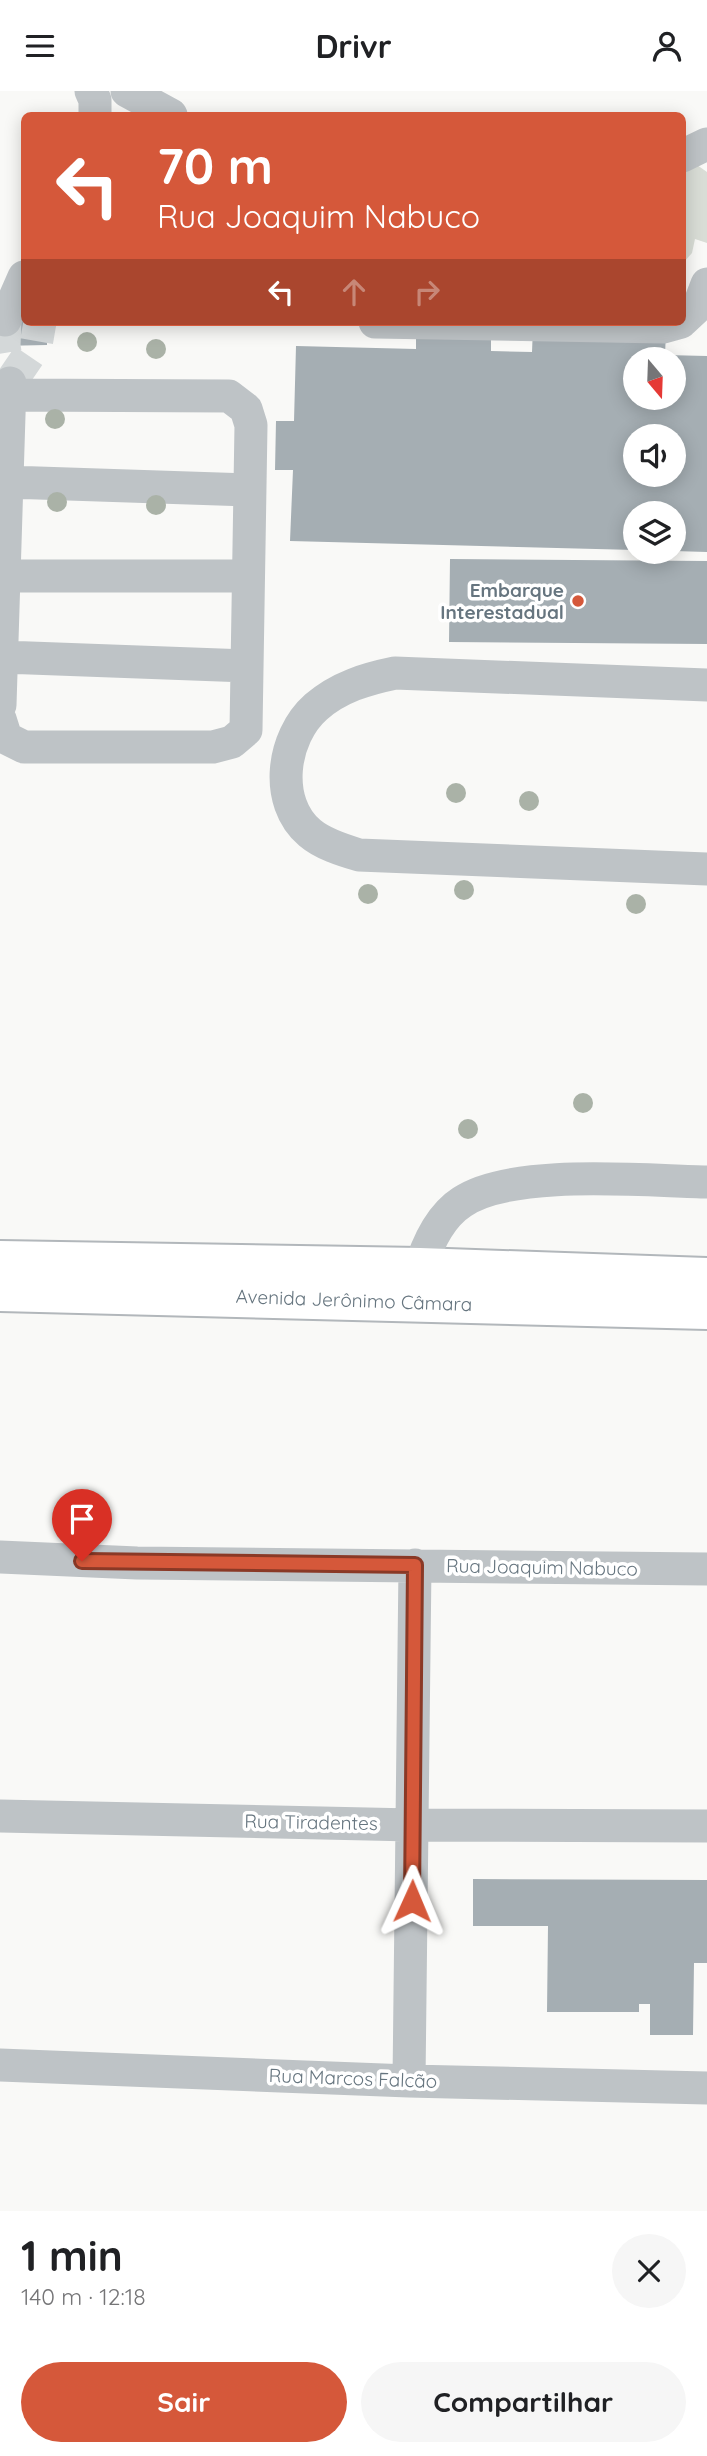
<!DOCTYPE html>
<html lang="pt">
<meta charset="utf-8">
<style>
:root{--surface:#fff;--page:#f6f6f6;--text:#202124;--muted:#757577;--accent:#d5583a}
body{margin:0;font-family:Quicksand,sans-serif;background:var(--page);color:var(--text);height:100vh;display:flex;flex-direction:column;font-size:26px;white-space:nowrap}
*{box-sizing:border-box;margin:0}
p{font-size:23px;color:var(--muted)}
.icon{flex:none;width:38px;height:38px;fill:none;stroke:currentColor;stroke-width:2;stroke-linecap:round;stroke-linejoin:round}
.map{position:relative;height:2120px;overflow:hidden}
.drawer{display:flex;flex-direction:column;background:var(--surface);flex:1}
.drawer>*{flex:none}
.top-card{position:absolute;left:21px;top:21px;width:665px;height:214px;border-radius:10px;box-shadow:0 4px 18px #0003;background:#d5583a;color:#fff;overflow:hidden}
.needle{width:46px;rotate:161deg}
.controls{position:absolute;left:623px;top:256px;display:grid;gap:14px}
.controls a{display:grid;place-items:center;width:63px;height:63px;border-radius:50%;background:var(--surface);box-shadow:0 4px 18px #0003;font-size:35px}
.pin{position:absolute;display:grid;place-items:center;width:60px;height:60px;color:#fff;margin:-72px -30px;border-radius:50% 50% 50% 0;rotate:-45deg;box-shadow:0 0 7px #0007}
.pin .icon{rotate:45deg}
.me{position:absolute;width:77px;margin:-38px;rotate:1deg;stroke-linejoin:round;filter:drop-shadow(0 0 5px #0008)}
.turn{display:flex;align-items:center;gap:24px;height:147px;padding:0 21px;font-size:32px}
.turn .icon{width:91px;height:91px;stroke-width:2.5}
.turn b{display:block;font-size:49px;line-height:60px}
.lanes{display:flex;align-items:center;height:66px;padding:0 21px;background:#0003;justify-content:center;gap:35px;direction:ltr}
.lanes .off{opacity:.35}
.round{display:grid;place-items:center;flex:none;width:74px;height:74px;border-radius:37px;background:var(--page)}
.overview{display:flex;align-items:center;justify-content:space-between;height:119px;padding:0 21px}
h1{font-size:42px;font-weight:700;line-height:52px}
.primary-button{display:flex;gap:14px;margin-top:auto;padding:14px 21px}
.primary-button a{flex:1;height:80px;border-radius:42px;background:var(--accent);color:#fff;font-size:28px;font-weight:700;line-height:80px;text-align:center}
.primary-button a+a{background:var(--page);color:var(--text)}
header{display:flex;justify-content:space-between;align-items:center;height:91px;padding:0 21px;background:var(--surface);font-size:32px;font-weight:700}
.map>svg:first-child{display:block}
.green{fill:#d9ddd6}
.building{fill:#a5aeb3;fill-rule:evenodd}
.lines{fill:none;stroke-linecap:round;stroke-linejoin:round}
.minor-tunnel{stroke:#d4d8d9;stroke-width:33;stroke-dasharray:33 17;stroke-linecap:butt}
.major-casing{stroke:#b2b7bb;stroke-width:42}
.minor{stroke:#bec3c6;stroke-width:33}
.major{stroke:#fff;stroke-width:38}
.tree{fill:#aab2a7}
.route-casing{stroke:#8a3926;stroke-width:18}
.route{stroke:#d5583a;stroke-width:12}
.poi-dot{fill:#d5583a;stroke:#fff;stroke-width:2.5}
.labels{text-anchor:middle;stroke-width:7;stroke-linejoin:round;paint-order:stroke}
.poi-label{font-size:19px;font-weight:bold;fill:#66757f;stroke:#fff;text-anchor:end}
.street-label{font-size:19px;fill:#66757f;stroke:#fff}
</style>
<header><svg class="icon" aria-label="menu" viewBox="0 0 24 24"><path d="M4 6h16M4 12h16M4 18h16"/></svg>Drivr<svg class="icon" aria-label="person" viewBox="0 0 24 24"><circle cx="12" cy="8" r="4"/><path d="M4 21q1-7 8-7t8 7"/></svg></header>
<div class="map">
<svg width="707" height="2120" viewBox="0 0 707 2120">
<rect width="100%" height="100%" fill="#f9f9f7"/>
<path class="green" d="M682,70L697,74L707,81V152L695,148L692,162L683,172Z"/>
<path class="building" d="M24,228V231H47V254L0,255V229Z
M416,236L491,238V260L532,261L533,236L666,240L665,264L707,265V461L674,460V422H635V459L290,450L293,379H275L276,330H294L296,255L416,258ZM635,268H674V306H635ZM635,345H674V383H635Z
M450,468L707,470V553L449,551Z
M473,1788L707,1789V1872H694L693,1944H650V1913H639V1921H547L548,1835H473Z"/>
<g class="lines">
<path class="minor-tunnel" d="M5,229L4,255L10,292
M10,292L36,254L40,231"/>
<g class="major-casing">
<path id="major" d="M0,1169L420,1176L707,1186
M0,1201L707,1219"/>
</g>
<path class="minor" d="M91,0L95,9V24
M127,0L171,24
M682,65L707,53
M5,229L24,186
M682,230L699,214L707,193
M375,231L663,236L681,231
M8,391L249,399
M5,485H248
M3,566L247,575
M707,594L395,582C366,588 339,596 316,616C282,646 273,711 310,742C323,753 342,759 359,764L707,778
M0,614L10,292
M0,628L6,647L24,656H213L232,651L246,639L251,334L246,318L229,305L10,304
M414,1199C421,1169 434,1129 462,1111C512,1077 646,1090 707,1091
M0,1466L137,1472L707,1478
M0,1725L413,1734L707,1735
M0,1974L409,1990L707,1997
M409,1990L415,1474"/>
<use href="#major" class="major"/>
</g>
<g class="tree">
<circle cx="87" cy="251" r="10"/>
<circle cx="156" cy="258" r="10"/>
<circle cx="55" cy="328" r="10"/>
<circle cx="57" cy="411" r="10"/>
<circle cx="156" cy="414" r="10"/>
<circle cx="456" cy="702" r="10"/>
<circle cx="529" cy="710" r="10"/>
<circle cx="464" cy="799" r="10"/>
<circle cx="368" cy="803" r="10"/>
<circle cx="636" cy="813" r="10"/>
<circle cx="583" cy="1012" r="10"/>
<circle cx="468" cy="1038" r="10"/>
</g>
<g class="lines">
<g class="route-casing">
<path id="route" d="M82,1470L415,1474L412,1810"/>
</g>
<use href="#route" class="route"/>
</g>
<circle class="poi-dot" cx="578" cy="510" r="7"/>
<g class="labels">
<g class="poi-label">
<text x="564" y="506">Embarque<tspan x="564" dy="22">Interestadual</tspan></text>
</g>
<g class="street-label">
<text transform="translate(354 1209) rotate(2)" y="7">Avenida Jerônimo Câmara</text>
<text transform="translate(542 1476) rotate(1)" y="7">Rua Joaquim Nabuco</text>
<text transform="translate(311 1731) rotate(1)" y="7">Rua Tiradentes</text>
<text transform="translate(353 1987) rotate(2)" y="7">Rua Marcos Falcão</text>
</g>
</g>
</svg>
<div class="controls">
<a><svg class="needle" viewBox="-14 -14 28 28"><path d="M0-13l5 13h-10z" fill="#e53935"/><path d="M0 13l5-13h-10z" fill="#757577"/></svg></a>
<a><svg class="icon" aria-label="sound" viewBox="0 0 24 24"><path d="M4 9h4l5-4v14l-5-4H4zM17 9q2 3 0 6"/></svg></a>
<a><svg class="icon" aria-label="layers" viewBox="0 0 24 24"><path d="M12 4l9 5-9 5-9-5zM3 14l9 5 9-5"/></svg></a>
</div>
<div class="pin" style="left:82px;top:1470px;background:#d93025"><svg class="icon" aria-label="arrive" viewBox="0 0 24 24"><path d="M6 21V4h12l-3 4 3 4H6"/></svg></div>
<svg class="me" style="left:412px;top:1810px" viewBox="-20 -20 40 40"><path d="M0-17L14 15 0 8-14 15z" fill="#d5583a" stroke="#fff" stroke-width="4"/></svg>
<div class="top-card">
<div class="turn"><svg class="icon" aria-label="left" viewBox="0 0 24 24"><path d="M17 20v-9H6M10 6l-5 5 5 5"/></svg><div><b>70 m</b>Rua Joaquim Nabuco</div></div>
<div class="lanes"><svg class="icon" aria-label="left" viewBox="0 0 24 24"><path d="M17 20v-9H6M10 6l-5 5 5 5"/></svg><svg class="icon off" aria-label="ahead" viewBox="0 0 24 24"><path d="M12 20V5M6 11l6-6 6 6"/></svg><svg class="icon off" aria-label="right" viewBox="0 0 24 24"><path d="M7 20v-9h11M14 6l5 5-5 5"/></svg></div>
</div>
</div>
<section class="drawer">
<div class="overview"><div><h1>1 min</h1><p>140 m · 12:18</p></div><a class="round"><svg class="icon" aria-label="close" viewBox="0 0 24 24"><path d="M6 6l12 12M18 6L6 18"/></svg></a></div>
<div class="primary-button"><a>Sair</a><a>Compartilhar</a></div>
</section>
